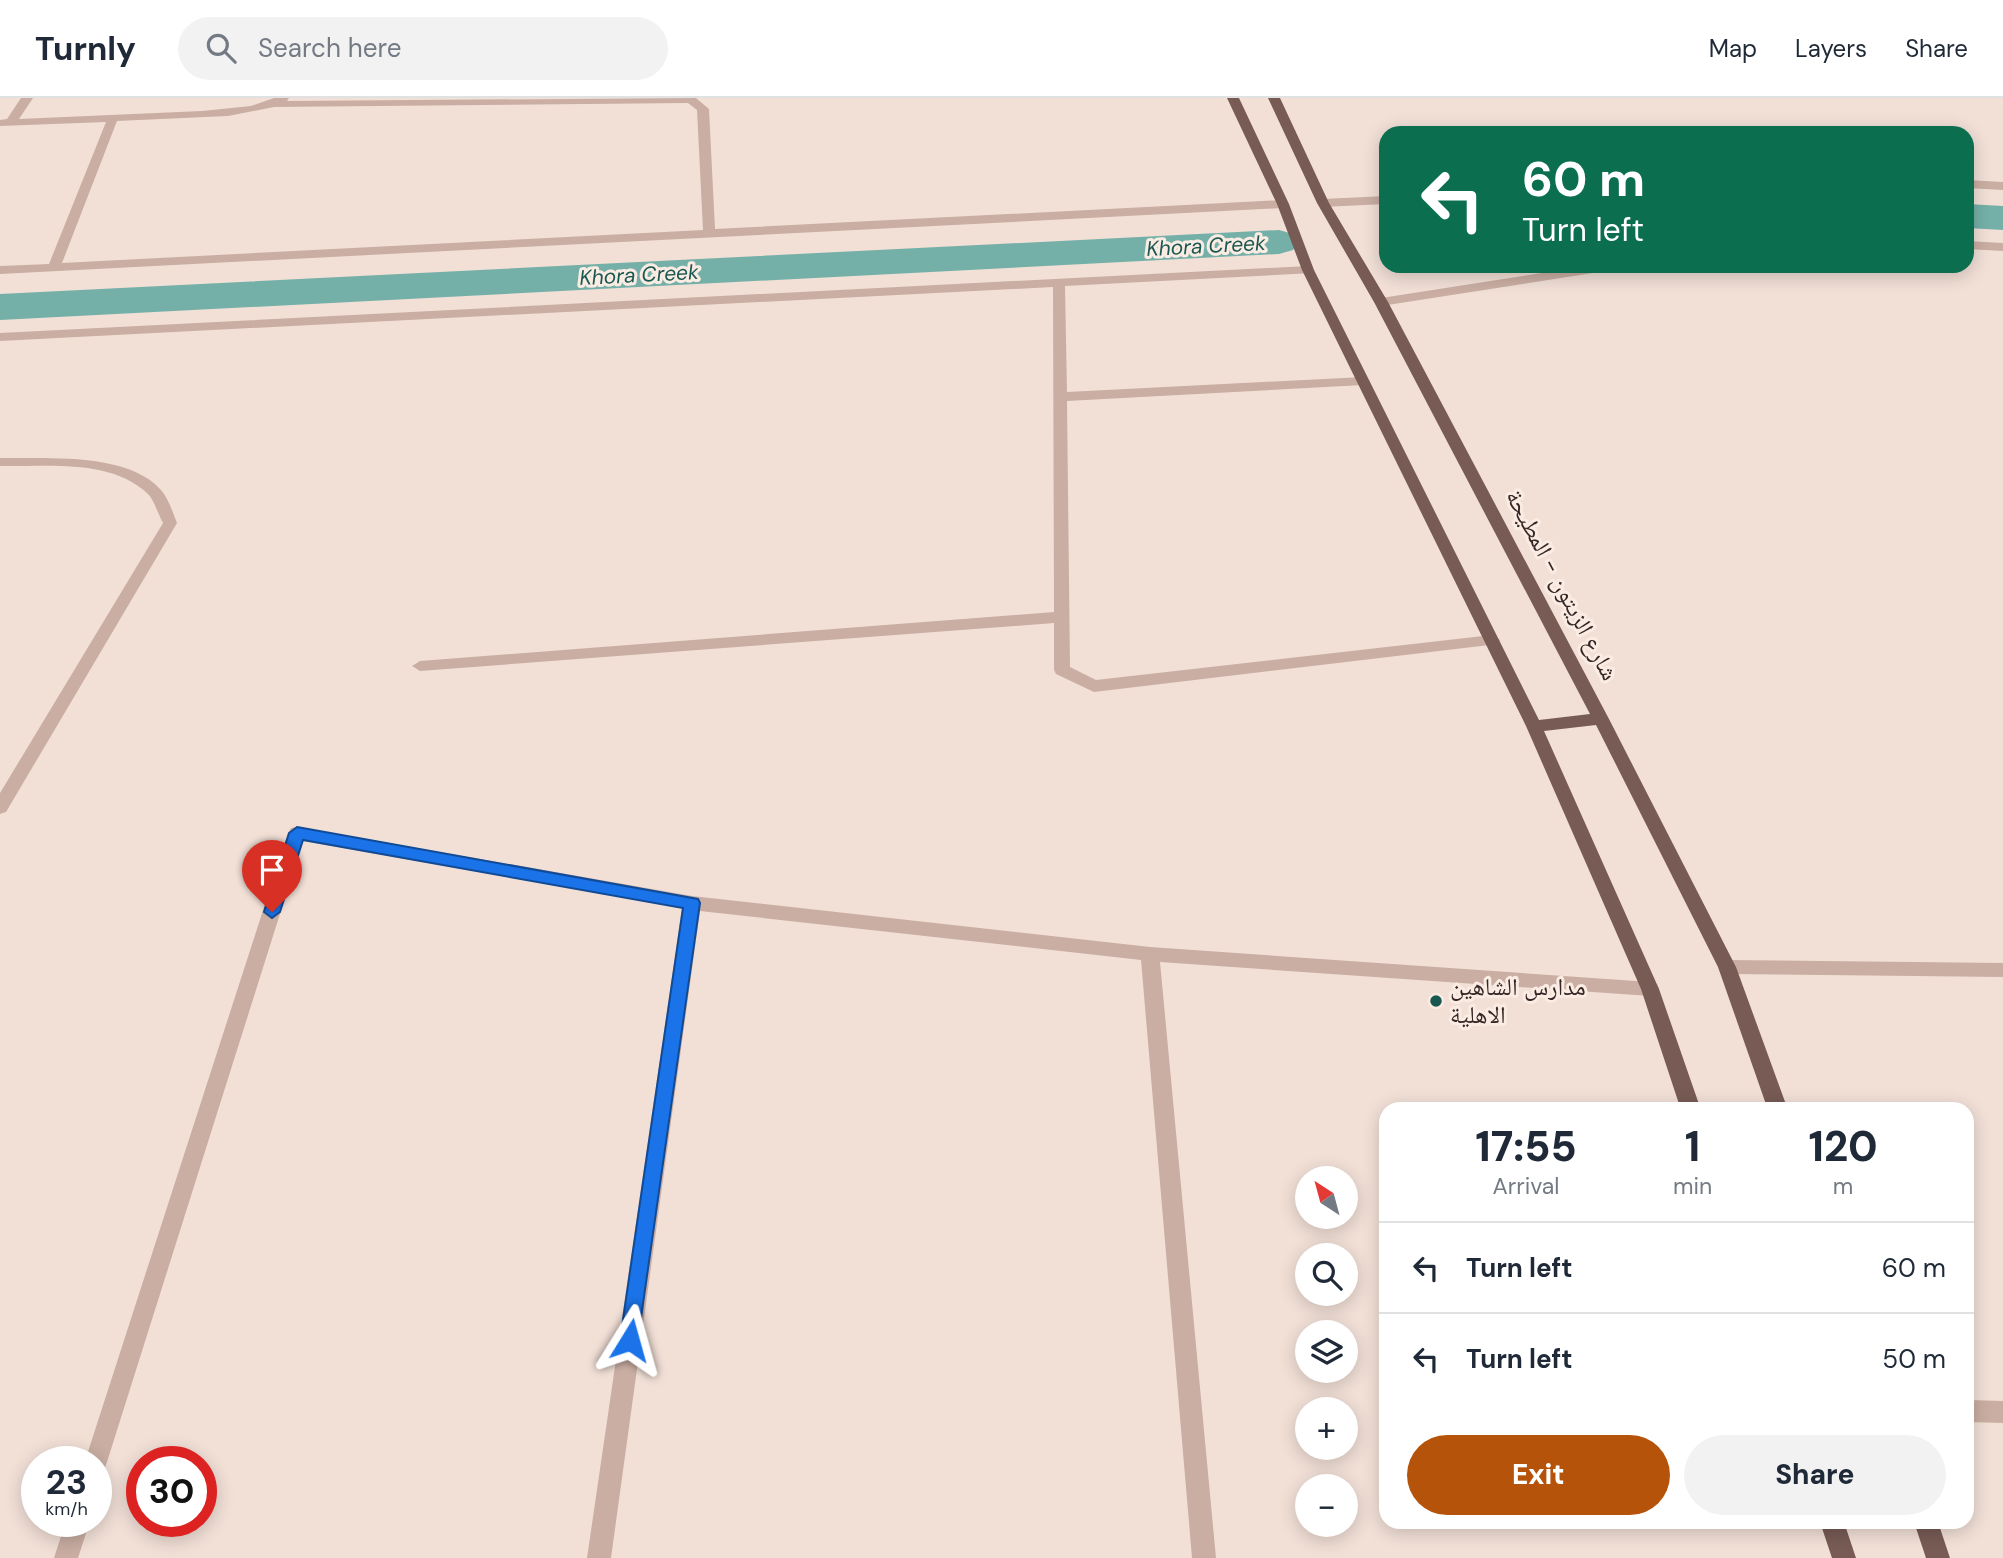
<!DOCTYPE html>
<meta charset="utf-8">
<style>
:root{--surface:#fff;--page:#f2f2f3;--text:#1f2937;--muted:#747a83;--line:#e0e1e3;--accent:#b45309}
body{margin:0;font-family:"DM Sans","Noto Naskh Arabic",sans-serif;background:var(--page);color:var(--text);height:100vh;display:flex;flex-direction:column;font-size:26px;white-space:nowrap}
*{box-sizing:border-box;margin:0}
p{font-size:23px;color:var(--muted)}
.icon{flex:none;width:38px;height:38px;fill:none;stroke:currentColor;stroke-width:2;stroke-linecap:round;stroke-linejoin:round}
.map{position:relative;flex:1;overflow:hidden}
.drawer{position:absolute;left:1379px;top:1004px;width:595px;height:427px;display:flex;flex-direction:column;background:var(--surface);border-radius:21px;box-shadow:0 4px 18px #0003}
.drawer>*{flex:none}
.guide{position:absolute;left:1379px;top:28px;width:595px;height:147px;border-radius:21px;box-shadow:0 4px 18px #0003;background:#0b6e4f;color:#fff;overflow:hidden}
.needle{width:46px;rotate:324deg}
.fabs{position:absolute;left:1295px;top:1068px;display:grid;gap:14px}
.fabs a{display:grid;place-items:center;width:63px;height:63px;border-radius:50%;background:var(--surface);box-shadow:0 4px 18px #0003;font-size:35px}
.speed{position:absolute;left:21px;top:1348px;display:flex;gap:14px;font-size:35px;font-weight:700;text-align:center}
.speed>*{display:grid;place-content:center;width:91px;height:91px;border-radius:50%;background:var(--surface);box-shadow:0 4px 18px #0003;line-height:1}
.speed small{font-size:18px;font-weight:400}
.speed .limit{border:10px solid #d22;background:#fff;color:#111}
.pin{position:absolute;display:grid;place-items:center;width:60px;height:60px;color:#fff;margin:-72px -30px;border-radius:50% 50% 50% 0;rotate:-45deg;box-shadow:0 0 7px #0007}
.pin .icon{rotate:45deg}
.me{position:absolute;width:77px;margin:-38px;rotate:8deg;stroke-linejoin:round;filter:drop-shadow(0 0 5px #0008)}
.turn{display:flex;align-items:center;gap:24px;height:147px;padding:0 28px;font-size:32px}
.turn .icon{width:91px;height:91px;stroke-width:2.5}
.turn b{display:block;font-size:49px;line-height:60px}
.eta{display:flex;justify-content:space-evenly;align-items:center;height:119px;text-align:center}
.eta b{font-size:42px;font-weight:800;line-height:49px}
.button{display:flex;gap:14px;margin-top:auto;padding:14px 28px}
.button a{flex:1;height:80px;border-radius:42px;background:var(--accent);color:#fff;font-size:28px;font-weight:800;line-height:80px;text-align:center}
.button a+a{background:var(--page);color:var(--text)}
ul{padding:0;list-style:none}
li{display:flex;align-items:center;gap:21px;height:91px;padding:0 28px;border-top:2px solid var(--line)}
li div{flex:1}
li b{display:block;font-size:26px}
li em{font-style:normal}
header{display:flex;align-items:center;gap:42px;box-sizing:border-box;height:98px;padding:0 35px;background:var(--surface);border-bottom:2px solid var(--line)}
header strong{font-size:33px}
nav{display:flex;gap:38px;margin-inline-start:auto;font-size:24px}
.search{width:490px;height:63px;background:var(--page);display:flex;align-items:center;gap:18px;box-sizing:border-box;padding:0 24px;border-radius:38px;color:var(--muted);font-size:26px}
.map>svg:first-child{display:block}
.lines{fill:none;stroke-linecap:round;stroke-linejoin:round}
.canal{fill:#75b0a8;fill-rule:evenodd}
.minor{fill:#caaea3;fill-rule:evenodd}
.major{fill:#785b55;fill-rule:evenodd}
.route{fill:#1a73e8;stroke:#114b97;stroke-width:2}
.poi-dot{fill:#195851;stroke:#faebe3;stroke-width:2.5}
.labels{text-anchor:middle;stroke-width:6;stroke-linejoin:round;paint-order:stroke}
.far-water-label{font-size:21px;font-style:italic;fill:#195851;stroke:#faebe3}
.street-label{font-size:24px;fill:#352725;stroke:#faebe3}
.poi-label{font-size:24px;fill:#352725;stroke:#faebe3;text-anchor:start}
</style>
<header>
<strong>Turnly</strong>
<div class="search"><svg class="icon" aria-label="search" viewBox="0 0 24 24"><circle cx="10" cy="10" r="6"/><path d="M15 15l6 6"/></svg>Search here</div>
<nav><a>Map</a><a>Layers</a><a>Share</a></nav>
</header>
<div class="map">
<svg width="2003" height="1460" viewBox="0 0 2003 1460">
<rect width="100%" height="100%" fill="#f2e0d7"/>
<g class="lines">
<path class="canal" d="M1967,106L2003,108V132L1967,130Z
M1279,132L1293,136L1299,144L1293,152L1279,156L0,222V196Z"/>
<path class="minor" d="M21,0H33L19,21L202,13L251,8L274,0H289L287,3L696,0L709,11L715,131L1283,102L1289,106L1283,110L0,176V168L49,166L106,24L0,28V22L7,21ZM688,5L697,12L703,132L62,165L117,23L228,18L274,9Z
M1967,82L2003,84V92L1967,90Z
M1386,98V106L1323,109L1317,105L1323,101Z
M1967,143L2003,145V153L1967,151Z
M1308,168L1313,169V175L1065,188L1067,294L1363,279L1370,283L1363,287L1067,303L1070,569L1096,582L1492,537L1500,542L1498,546L1094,594L1056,576L1054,572V525L420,573L412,568L420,563L1054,514L1053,189L0,243V235Z
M1587,168H1618L1612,172L1381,208L1374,204L1381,200Z
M0,360C47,361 126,354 160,391C168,399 173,415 177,425L6,714L0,716V695L163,425C158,416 154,402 148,396C111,360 46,369 0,368Z
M297,729L692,798L1150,849L1650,884L1657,886L1659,891L1657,896L1650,898L1160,864L1216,1460H1192L1141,862L700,813L611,1460H587L682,810L303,743L107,1364L104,1372L96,1375V1363H85L288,735L291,730Z
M1727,862L2003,865V879L1727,876L1720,874L1718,869L1720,864Z
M1967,1302L2003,1303V1325L1967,1324Z
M66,1423H90L78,1460H54Z"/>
<path class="major" d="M1227,0H1239L1289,106L1314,172L1539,622L1590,616L1374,204L1317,105L1268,0H1280L1329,105L1388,204L1609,621L1736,869L1788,1012H1768L1718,869L1596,627L1544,633L1659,891L1701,1012H1681L1641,891L1526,628L1302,172L1277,106Z
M1820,1424H1844L1856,1460H1832Z
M1914,1424H1938L1950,1460H1926Z"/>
</g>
<path class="route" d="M297,729L698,801L700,805L637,1248L630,1251L623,1248L620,1242L683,810L303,742L280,814L272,820L264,814L289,735Z"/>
<circle class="poi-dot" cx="1436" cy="903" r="7"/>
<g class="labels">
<g class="far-water-label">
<text transform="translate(1206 148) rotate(-3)" y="7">Khora Creek</text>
<text transform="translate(639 177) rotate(-3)" y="7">Khora Creek</text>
</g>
<g class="street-label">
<text transform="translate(1562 487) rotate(62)" y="8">شارع الزيتون - المطيحة</text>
</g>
<g class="poi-label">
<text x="1450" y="897">مدارس الشاهين<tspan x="1450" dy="28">الاهلية</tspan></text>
</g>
</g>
</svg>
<div class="fabs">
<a><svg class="needle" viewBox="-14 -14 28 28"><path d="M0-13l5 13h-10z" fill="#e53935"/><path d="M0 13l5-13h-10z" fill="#747a83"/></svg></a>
<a><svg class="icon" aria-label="search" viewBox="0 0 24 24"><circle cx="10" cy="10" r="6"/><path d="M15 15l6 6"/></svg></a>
<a><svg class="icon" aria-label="layers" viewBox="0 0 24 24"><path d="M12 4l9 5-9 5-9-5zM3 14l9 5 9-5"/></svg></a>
<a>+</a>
<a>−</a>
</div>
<div class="speed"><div>23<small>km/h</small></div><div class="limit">30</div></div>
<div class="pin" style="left:272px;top:814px;background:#d93025"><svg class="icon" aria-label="arrive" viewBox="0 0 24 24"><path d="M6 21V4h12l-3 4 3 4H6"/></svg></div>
<svg class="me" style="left:630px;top:1242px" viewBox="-20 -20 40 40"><path d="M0-17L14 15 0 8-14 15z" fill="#1a73e8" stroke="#fff" stroke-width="4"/></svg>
<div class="guide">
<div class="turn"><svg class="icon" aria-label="left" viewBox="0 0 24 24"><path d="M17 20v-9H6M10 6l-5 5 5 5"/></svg><div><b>60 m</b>Turn left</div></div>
</div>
<section class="drawer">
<div class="eta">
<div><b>17:55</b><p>Arrival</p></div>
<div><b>1</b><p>min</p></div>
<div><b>120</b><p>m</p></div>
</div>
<ul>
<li><svg class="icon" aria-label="left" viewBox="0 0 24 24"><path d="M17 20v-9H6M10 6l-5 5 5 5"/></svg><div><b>Turn left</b></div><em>60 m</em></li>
<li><svg class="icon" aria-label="left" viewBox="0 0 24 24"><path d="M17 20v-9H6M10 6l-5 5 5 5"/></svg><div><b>Turn left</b></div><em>50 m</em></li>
</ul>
<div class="button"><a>Exit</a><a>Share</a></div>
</section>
</div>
